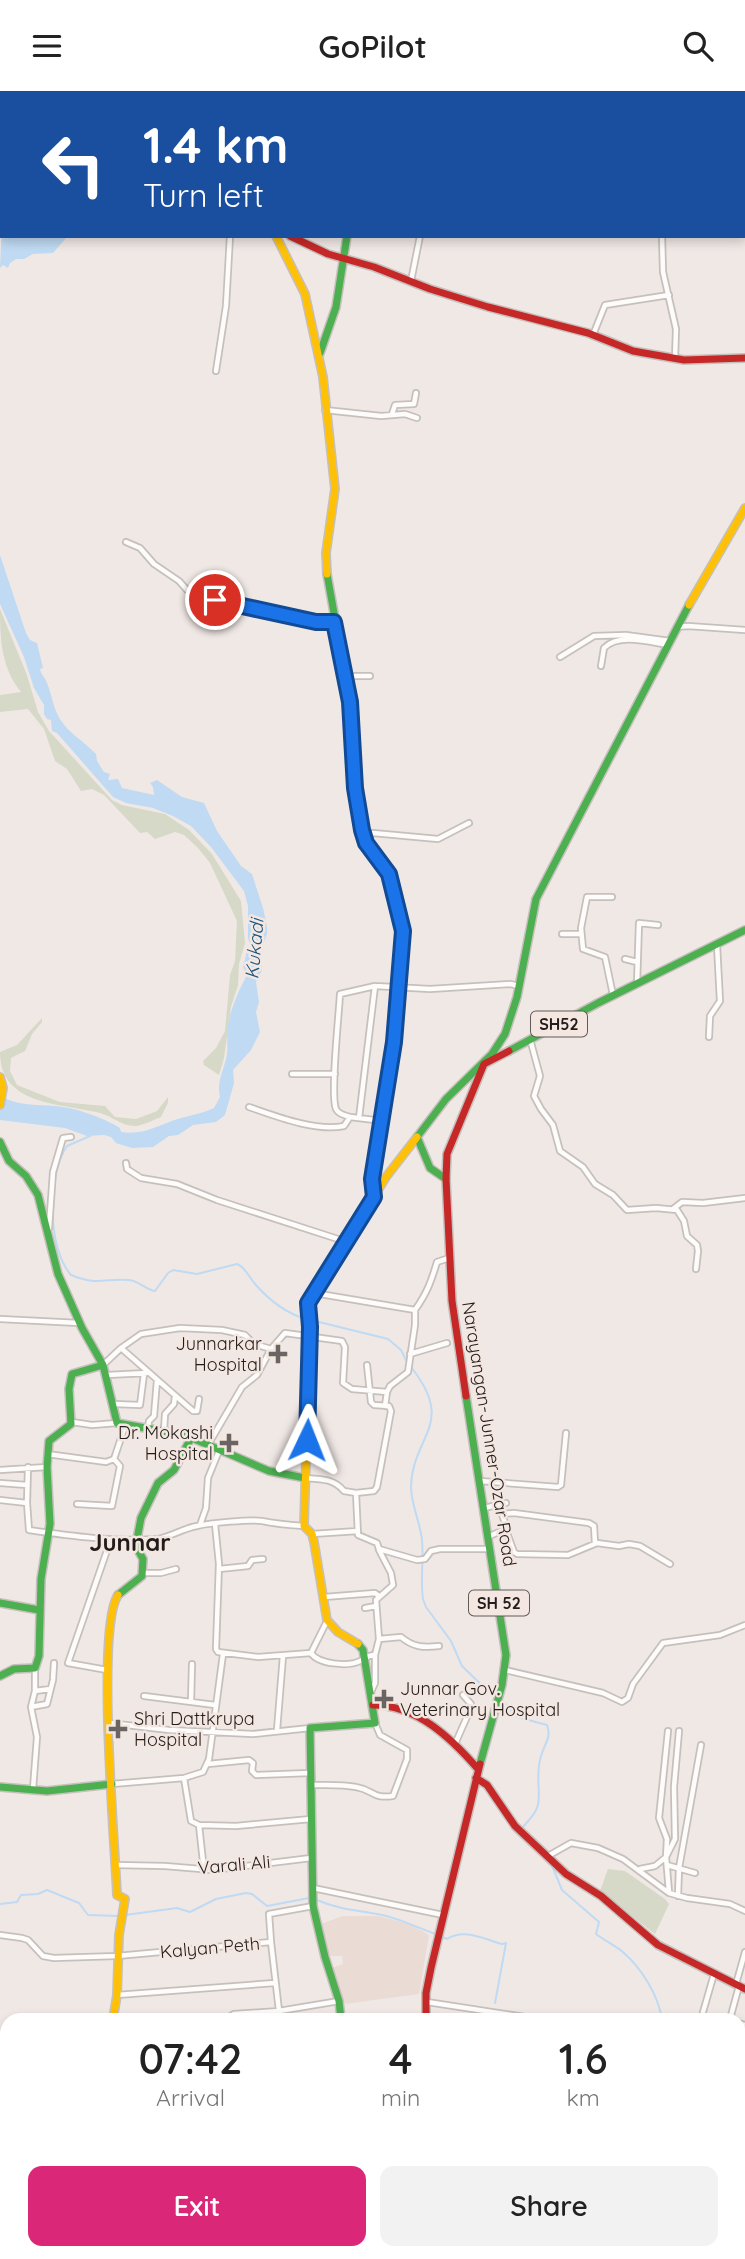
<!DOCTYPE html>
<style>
:root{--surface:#fff;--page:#f2f2f2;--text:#222;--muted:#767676;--accent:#db2777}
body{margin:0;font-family:Quicksand,sans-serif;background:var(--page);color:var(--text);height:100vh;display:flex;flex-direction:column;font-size:26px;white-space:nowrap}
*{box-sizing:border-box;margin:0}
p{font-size:23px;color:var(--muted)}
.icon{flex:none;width:38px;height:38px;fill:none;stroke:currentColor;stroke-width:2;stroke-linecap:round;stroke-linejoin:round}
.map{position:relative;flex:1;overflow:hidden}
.panel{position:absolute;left:0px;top:1922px;width:746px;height:247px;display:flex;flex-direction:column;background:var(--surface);border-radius:21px 21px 0 0;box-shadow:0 4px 10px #0003}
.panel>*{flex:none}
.banner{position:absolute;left:0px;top:0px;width:746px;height:147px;box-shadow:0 4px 10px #0003;background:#1a4fa0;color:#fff;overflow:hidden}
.pin{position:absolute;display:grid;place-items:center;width:60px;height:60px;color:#fff;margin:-30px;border:4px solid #fff;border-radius:50%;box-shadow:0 2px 7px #0007}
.me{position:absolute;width:77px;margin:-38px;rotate:2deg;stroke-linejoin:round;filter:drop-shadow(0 0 5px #0008)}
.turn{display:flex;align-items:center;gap:24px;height:147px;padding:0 28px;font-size:32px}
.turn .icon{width:91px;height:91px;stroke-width:2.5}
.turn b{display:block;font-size:49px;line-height:60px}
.eta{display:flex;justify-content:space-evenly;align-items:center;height:119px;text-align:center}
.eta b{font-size:42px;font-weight:600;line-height:49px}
.action{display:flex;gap:14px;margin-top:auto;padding:14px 28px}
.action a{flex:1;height:80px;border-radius:14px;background:var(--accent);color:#fff;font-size:28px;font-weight:600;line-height:80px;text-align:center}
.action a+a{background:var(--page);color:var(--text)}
header{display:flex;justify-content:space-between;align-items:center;height:91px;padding:0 28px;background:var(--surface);font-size:32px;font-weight:600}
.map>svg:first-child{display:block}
.built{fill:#eadbd5}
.green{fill:#d7d9c8}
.water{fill:#bfdaf2}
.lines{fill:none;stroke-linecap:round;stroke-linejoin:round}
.stream{stroke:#bfdaf2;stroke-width:2}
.street-casing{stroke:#c6c0bd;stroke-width:8}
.fast-casing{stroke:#c6c0bd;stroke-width:10}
.slow-casing{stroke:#c6c0bd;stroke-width:10}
.jam-casing{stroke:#c6c0bd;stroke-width:10}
.street{stroke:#fdfcfb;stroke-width:4.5}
.fast{stroke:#4caf50;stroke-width:7}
.slow{stroke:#ffc107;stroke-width:7}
.jam{stroke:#c62828;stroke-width:7}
.route-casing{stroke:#114b97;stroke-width:18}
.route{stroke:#1a73e8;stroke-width:12}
.poi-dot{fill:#6a6462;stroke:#f4e7e1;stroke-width:2.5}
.labels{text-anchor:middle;stroke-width:5;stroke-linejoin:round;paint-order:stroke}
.shield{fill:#f4e7e1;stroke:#615a56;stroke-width:2}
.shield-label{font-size:16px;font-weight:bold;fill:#221d1b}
.poi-label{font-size:18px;fill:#221d1b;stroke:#f4e7e1;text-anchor:end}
.street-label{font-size:18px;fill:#221d1b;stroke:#f4e7e1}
.water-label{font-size:19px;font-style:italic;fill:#145581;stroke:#f4e7e1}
.district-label{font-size:24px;font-weight:bold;fill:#221d1b;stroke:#f4e7e1}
</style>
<header><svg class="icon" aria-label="menu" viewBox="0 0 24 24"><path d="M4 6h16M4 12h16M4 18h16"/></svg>GoPilot<svg class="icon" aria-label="search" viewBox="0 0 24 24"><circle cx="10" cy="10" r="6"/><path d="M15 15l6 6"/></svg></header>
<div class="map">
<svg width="745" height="2168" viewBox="0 0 745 2168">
<rect width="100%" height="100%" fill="#f0e8e5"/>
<path class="built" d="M343,1825H378L410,1833L429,1844L419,1903L345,1913L331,1877L343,1873L342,1865H328L321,1833Z"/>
<path class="green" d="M0,518L27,584L38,621L49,640L112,709L122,714L165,723L189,739L212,763L241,810L245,852L239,873L238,894L231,916L224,967L219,984L204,974L203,970L216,957L225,940L230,884L235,870L237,830L210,772L198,757L184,744L175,741L155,748L147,741L140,742L104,704L92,698L81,700L67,678L55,670L44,638L28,618L0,621V604L21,601C1,576 0,548 0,518Z
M42,927V931L32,943L25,960L11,967L10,980L17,994L60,1011L105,1015L115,1026L136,1028L157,1020L168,1006V1012L161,1026C153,1029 144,1034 136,1035C123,1036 112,1025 100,1022C60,1012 0,1015 0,961L17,954Z
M608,1778L625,1780L665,1808L669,1813L655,1843L600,1800Z
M158,2161H267L257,2168H159Z"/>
<path class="water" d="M2,131V145H66V147L53,162L33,163L24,168H16L10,172L8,177L3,174L0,177Z
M0,464L26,542L30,549L37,552L43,577L40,578C41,584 45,586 47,592C52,604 53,617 60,628C68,642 85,651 96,663L97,670L104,681L110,683L108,689L118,688L122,697L154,704L153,696L150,692L157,689L182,706L204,712L217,740L241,775L252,783L263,817L267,836V843L260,862L262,879L256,891L259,911L256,921L260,941L251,959L233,979L234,992L225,1024L216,1031L193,1034L178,1044L169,1045L153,1056L132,1057L116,1052L111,1046L104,1044L87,1045L65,1037L0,1029V1009L4,1007C22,1016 44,1013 63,1016C79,1018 106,1028 120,1037L121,1041C144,1045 160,1033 181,1027C192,1024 204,1022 214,1017L220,1006C216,991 225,977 227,963C228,956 227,948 227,941C229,921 238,901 247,884L243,876L247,860L251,856L248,847V815L244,800L211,756L191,735L173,725L153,717L126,712L113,706L57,642L52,640L51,629L47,628L44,623V614L34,597L24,566L0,513Z"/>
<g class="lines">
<path class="stream" d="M90,1045L67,1055C47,1084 47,1157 71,1184C97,1195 106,1187 129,1189C139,1190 145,1198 155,1200L168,1182L173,1179L197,1183L237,1173C245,1176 249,1186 255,1193C269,1209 285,1222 306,1228
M311,1229L388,1248L401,1259L407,1271
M411,1276C457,1334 412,1344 411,1396C411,1413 420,1431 422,1449C424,1468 420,1488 423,1508L426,1516L451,1550L462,1575L492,1604
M503,1610L517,1626L547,1634C552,1647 544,1653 541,1665C535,1684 541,1700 538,1714C536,1723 528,1730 522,1737
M527,1748L551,1772L562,1799L599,1831L596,1843C605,1850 616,1855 624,1862C642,1878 658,1904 662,1928
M317,1809C335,1817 352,1819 371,1822C394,1825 414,1835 435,1843
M0,1813L17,1811L21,1804L38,1803L47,1799L79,1812L88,1824L119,1825
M125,1824L177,1817L190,1821L216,1808L246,1802L252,1803L267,1815L309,1807
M442,1846L447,1848C464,1837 484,1848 502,1853L506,1852L495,1912"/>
<g class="street-casing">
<path id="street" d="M543,2V0
M671,2L672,0
M707,2V0
M662,145L663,181L676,238L675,268
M411,190L420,145
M593,244L605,214L669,204
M216,280L226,215L230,145
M325,319L381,325L405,323L417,327
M392,323L395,314L414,313L416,302
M126,451L140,457L154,473L179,490L187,499L234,515L316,531H334
M677,536L688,535L745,539
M560,566L594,545L626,544L670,550
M601,575L604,557C619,542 649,551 668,554
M346,589L355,585H370
M364,746L373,742L438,748L469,732
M612,806H587L581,837L583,858L605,866L613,904
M562,843H581
M625,868L637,871
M637,893L639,832L658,834
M709,946L710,925L720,910L717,854
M530,948L540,985L534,1005L541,1018L553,1034L560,1060L583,1076L595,1093L613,1104L627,1119L656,1117L677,1119L684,1130L687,1145L697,1154L698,1160L696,1178
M292,983H335
M249,1016C275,1025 316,1041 344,1035L350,1026L383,1030
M350,1026C345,1024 339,1024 336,1018C330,1005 339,923 340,903L375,895L430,898L511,893L518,895
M359,1027L375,895
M126,1072L127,1078L141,1087L177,1093L217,1109L344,1150
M673,1118L682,1111L703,1112L745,1107
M49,1137L53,1081L63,1047L71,1046
M314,1202L415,1219C427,1202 431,1191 437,1171L449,1167
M0,1228L79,1232
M121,1257L193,1320H197L199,1308
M410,1263L447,1252
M103,1274L121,1257L141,1243L180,1237L222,1239L245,1244L254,1253L271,1258
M107,1284L147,1282
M387,1301L390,1295L408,1281L415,1234V1219
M114,1313L140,1314L144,1283
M72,1331L92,1334L117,1332
M148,1337L149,1330L154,1325L157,1289
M164,1340L165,1323L174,1313L175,1305
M208,1354L242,1296L257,1284L271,1258L285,1242L342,1250L345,1256L343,1292L352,1298L387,1301L385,1315
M47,1363L106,1371L114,1368L125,1335
M0,1379L47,1376
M305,1387C322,1388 334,1388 344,1400L356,1402L358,1444L377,1452L379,1458L417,1469L425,1468L431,1460L440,1458H490
M480,1390L558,1396L561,1394L566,1342
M0,1392L27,1394
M356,1402L374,1400L377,1396L391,1320L389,1315L374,1314L371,1311L367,1274
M0,1409L27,1412L29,1439C71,1445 115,1451 157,1448C168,1447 184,1437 197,1435C210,1432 251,1428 262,1430C276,1433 289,1434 304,1435
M27,1412L28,1376
M77,1413L112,1415L120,1375L114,1368
M484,1417L506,1412
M502,1423L514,1422L589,1432L594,1435L595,1452
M215,1433L219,1473L216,1558L218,1561L258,1566L311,1562L327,1530
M200,1434L206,1417L208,1387L219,1360
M506,1439L514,1461L517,1463L568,1464L597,1452L619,1455L629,1453L640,1455L670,1473
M312,1443L358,1440
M488,1446L507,1437L501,1421L495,1414
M219,1478L248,1475L252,1469L263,1468
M143,1482H161L176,1478
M324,1506L375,1502L379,1505
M365,1517L376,1515
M379,1548L401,1546C413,1556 423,1557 439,1555
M311,1562C318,1573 348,1576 360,1570C366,1567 367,1564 375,1564
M35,1577V1600L31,1616L47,1613L53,1589L54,1572
M107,1579L68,1572L111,1448
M505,1579L603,1602L622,1611L628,1607L633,1593L663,1552L720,1544L745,1534
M35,1600L50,1598
M371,1601L375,1592V1564L379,1548L376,1509L393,1494L391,1482L379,1459
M144,1605L215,1614
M191,1611L192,1573
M31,1616L37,1646L33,1698
M109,1632L169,1639L253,1643L310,1637
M277,1639L283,1565
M455,1653L470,1619L471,1613L463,1604
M208,1673L249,1669L253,1672L252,1680L256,1684L310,1682
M184,1687L191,1730L199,1734L204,1780
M112,1693L184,1687L203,1681L209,1668L223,1563
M311,1694C326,1694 342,1693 356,1696C374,1699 372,1708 393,1705L407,1668V1659L380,1644L375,1632
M199,1734L236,1735L311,1728
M548,1765L571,1752L598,1757L623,1768L669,1802L687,1807L730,1813L745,1820
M116,1774L165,1775L213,1779L311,1767
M667,1774L695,1782
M640,1778L655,1775L666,1766L667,1748L659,1727L668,1640
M313,1797L443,1824
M669,1801L666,1766L675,1748L674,1696L679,1640
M678,1805L679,1777L701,1654
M0,1844L22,1847L28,1849L43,1865L54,1867L117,1865L271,1851L269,1823L313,1815
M271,1851L279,1920L339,1910
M736,1893L745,1861
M117,1904L275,1892
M427,1911L538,1928
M226,1928L234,1923L279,1920L278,1928
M701,1928L714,1883
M730,1928L739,1895
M738,1932L745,1934
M738,1967L745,1968
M0,1972L7,1973
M738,1991L745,1993
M738,2070H745
M385,2161L387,2168
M598,2161L599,2168
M612,2165L638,2164
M113,2167L115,2168
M99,2168L104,2161
M123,2168L125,2161
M667,2168V2161"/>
</g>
<g class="fast-casing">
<path id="fast" d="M320,262L336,216L347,145
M327,483L350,611L354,697L358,724L366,752L389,783L403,840L394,951L372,1088L374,1106
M509,960L598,912L745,839
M0,1051L9,1070L26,1085L38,1104L58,1183L82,1237L103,1274L117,1332L185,1344L269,1380L305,1387
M446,1088L430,1077L417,1046L446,1008L492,963L505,943L517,906L536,808L689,514
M466,1305L506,1564L502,1594L480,1673
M118,1504L142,1485L143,1468L139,1461L137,1448L141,1427L158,1392L174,1379L191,1347
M0,1512L39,1519
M0,1585L14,1578L35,1577L39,1565L41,1488L50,1433L47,1376L49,1350L71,1333L69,1298L72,1283L103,1274
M0,1696L47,1700L112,1693
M341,1928L339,1910L325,1866L313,1815L310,1637L375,1632L363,1559L358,1553
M83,2168L88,2161"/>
</g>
<g class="slow-casing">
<path id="slow" d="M357,0V2
M276,145L305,203L323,286L335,398L326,462L327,483
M689,514L745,417
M0,986L3,997L0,1014
M358,1553L338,1541L327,1529L314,1451L312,1443L304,1435L310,1236L308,1212L386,1086L417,1046
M113,1928L117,1904L119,1844L125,1808L117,1804C115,1753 96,1537 118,1504
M738,2134L745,2135"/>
</g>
<g class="jam-casing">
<path id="jam" d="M166,0L168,2
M290,145L328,163L374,176L430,198L488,216L588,242L633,260L684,269L745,267
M466,1305L452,1210L446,1088L447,1063L484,973L509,960
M373,1614C417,1614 451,1647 478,1678
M476,1687L487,1694L515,1735L566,1783L601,1805L658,1854L745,1898
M426,1928V1902L431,1877L480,1673
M433,2161L434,2168
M280,2168L288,2161"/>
</g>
<use href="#street" class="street"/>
<use href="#fast" class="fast"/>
<use href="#slow" class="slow"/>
<use href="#jam" class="jam"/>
</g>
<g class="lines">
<g class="route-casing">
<path id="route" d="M215,509L316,531H334L350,611L355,697L362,739L366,752L389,783L403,840L394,951L372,1088L374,1106L308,1212L310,1236L307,1349"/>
</g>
<use href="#route" class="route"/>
</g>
<g class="poi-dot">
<path d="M274.5 1252.5h7v7h7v7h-7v7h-7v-7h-7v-7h7z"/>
<path d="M225.5 1341.5h7v7h7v7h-7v7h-7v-7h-7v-7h7z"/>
<path d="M380.5 1597.5h7v7h7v7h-7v7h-7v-7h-7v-7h7z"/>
<path d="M114.5 1627.5h7v7h7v7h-7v7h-7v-7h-7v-7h7z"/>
</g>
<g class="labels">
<g class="shield">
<rect x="531" y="920.5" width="56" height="25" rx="5"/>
<rect x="469" y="1499.5" width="60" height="25" rx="5"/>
</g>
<g class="shield-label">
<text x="559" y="939">SH52</text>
<text x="499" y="1518">SH 52</text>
</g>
<g class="poi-label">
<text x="262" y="1259">Junnarkar<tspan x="262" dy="21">Hospital</tspan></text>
<text x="213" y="1348">Dr. Mokashi<tspan x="213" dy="21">Hospital</tspan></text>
<text x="400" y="1604" text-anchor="start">Junnar Gov.<tspan x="400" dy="21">Veterinary Hospital</tspan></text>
<text x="134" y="1634" text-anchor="start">Shri Dattkrupa<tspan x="134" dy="21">Hospital</tspan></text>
</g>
<g class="street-label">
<text transform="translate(489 1343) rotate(81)" y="6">Narayangan-Junner-Ozar Road</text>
<text transform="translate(234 1774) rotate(-5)" y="6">Varali Ali</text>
<text transform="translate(210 1857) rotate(-5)" y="6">Kalyan Peth</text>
</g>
<g class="water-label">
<text transform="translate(254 858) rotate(-85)" y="7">Kukadi</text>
</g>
<g class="district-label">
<text x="130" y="1460">Junnar</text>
</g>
</g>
</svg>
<div class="pin" style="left:215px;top:509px;background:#d93025"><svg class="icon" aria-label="arrive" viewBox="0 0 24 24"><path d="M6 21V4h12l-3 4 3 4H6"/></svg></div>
<svg class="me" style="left:307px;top:1349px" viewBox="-20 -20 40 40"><path d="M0-17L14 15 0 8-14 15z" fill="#1a73e8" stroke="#fff" stroke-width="4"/></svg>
<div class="banner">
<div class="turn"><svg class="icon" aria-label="left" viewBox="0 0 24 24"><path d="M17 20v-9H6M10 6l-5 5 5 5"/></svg><div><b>1.4 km</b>Turn left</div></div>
</div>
<section class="panel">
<div class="eta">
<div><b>07:42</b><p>Arrival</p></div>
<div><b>4</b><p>min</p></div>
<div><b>1.6</b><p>km</p></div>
</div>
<div class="action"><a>Exit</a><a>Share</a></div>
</section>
</div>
